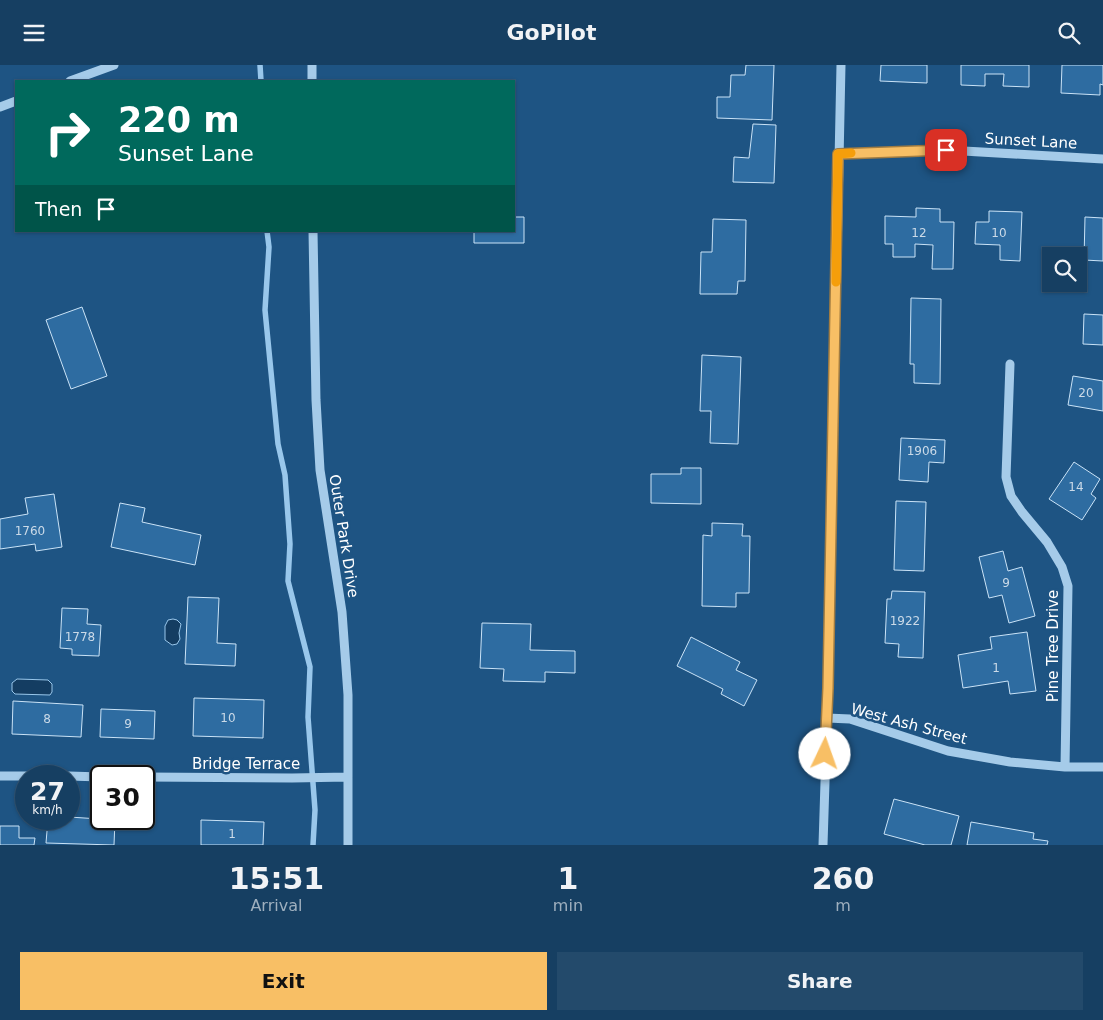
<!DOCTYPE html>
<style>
:root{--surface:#163f62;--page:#234a6b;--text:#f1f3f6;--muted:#9eafbe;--line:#355877;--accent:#f8bf65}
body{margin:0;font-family:"DejaVu Sans",sans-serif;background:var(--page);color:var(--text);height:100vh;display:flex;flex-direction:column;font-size:19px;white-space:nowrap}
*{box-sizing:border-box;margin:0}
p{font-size:16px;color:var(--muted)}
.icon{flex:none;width:28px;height:28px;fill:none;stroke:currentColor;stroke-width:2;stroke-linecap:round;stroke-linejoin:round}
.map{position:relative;height:780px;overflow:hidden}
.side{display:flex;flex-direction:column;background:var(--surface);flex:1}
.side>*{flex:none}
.banner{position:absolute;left:15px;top:15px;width:500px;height:152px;border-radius:0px;box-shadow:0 1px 4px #0004,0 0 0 1px var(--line);background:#00695c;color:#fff;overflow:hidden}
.buttons{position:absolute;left:1042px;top:182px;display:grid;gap:10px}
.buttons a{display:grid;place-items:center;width:45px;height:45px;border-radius:0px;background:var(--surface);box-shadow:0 1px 4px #0004,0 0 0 1px var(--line);font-size:25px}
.speed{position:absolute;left:15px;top:700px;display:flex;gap:10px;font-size:25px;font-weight:700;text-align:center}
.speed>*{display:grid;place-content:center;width:65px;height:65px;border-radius:50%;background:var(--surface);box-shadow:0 1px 4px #0004,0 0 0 1px var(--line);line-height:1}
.speed small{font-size:12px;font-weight:400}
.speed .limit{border:2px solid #111;border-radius:8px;background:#fff;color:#111}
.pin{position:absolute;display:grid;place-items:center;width:42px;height:42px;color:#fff;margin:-21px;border-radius:10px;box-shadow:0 2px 8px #0006}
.me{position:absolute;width:55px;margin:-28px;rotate:3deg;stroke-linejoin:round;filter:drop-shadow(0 0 4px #0008)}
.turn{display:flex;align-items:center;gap:18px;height:105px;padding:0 20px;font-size:22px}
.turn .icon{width:65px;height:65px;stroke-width:2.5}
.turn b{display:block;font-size:35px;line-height:42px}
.then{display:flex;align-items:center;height:48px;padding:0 20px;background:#0003;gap:10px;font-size:19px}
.eta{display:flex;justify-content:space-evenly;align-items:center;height:85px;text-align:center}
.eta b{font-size:30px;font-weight:600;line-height:35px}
.cta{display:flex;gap:10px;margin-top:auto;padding:10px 20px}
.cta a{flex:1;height:58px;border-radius:0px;background:var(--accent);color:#111;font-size:20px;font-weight:600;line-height:58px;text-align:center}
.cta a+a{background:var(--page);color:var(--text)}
header{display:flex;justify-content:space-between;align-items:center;height:65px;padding:0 20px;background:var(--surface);font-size:22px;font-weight:600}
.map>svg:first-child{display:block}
.water{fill:#143d62;stroke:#99c7eb}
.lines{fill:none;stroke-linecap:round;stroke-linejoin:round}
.stream{stroke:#99c7eb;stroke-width:5.5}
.building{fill:#2e6ca1;stroke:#cae3f7}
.minor{stroke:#a5cbe9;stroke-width:9}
.route-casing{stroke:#a17c42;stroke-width:12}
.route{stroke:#f8bf65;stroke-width:9}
.slow{stroke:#f59e0b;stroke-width:9}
.labels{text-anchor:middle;stroke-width:5;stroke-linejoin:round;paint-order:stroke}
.number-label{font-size:12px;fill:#cbdae8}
.street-label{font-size:15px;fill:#fff;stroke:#1e5483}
</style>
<header><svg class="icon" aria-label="menu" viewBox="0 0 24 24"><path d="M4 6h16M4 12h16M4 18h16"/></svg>GoPilot<svg class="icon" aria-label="search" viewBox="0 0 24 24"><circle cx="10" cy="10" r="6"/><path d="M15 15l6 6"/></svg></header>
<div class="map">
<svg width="1103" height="780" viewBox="0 0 1103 780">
<rect width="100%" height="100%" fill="#1e5483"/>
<path class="water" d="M173,554L177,555L181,559L179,568L180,574L177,579L172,580L165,575V561L168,555Z
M17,614L48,615L52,619V627L50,630L15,629L12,626V618Z"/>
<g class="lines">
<path class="stream" d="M260,0L261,16
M267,166L269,182L265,245L278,379L285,410L290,479L288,516L310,602L308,652L315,745L313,780"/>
</g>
<path class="building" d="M746,0H774L772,55L717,53V32H730L731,10H745Z
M881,0H927V18L880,16Z
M961,0H1029V22L1003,21L1004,9H985V21L961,20Z
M1062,0H1103V20L1100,19V30L1061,28Z
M753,59L776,60L774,118L733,117L734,92L749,93Z
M916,143L940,144V157H954L953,204H932L933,180L915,179V192H893V179H885V151L916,152Z
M989,146L1022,147L1020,196L1000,195V180L975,179L976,157H989Z
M514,152H524V178H474V166H514Z
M1085,152L1103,153V196L1084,195Z
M713,154L746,155L745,216H738L737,229H700L701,187H712Z
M911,233L941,234L940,319L914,318V299H910Z
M82,242L107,311L71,324L46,255Z
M1084,249L1103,250V280L1083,279Z
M702,290L741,292L738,379L710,378L711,346H700Z
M1073,311L1103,316V346L1068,340Z
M901,373L945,375L944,398L929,397L928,417L899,415Z
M1074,397L1100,414L1091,429L1096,433L1082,455L1049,434Z
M681,403H701V439L651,438V409H681Z
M54,429L62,482L36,486L35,479L0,484V454L28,449L25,433Z
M896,436L926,437L924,506L894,505Z
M120,438L145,443L142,457L201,470L195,500L111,482Z
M712,458L743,459L742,471H750L749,528H736V542L702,541L703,470L712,471Z
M1003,486L1008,506L1022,502L1035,551L1009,558L1002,530L989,533L979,492Z
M892,526L925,527L923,593L898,592L899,579L885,578L887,534H891Z
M188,532L219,533L217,578L236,579L235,601L185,599Z
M62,543L88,544L87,559L101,560L99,591L72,590V584L60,583Z
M482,558L531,559L530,585L575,586V608L545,607V617L503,616L504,604L480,603Z
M1027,567L1036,626L1010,629L1008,616L963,623L958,590L992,584L990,572Z
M691,572L740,597L736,605L757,615L744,641L721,629L723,624L677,601Z
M194,633L264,635L263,673L193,671Z
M13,636L83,640L81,672L12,669Z
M101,644L155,646L154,674L100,672Z
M894,734L959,751L951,780H925L884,769Z
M69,752L115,755L114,780L46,778L48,754H69Z
M201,755L264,757L263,780H201Z
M971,757L1034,768L1033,774L1048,776L1047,780H967Z
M0,761H19V773H35L34,780H0Z"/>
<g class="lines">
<path class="minor" d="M312,0V16
M70,16L114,0
M0,42L16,36
M838,89L946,85L1103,94
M313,166L316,335L320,405L342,547L348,630V780
M1010,299L1006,412L1011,431L1022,447L1047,477L1062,502L1068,521L1065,702
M827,653L850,654L948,686L1010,697L1065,702H1103
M0,711H48
M69,711L101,712
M144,712L292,713L348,712
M823,780L828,623L841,0"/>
</g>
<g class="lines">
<g class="route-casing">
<path id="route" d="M825,689L828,623L838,89L946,85"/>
</g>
<use href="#route" class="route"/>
<path class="slow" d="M836,217L838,89L851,88"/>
</g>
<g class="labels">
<g class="number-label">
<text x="919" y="172">12</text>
<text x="999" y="172">10</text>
<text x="1086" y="332">20</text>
<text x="922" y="390">1906</text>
<text x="1076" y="426">14</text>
<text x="30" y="470">1760</text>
<text x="1006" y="522">9</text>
<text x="905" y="560">1922</text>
<text x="80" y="576">1778</text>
<text x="996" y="607">1</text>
<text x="228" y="657">10</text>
<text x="47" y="658">8</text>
<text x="128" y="663">9</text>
<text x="232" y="773">1</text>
</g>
<g class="street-label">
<text transform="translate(1031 76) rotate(3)" y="5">Sunset Lane</text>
<text transform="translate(344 471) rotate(81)" y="5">Outer Park Drive</text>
<text transform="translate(1053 581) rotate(-90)" y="5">Pine Tree Drive</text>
<text transform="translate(909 659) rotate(15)" y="5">West Ash Street</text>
<text x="246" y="704">Bridge Terrace</text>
</g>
</g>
</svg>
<div class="buttons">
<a><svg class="icon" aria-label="search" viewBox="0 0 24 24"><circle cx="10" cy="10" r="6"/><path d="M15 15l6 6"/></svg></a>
</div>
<div class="speed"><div>27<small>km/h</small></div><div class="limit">30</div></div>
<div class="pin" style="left:946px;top:85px;background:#d93025"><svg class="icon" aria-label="arrive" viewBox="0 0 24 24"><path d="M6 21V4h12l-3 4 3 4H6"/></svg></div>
<svg class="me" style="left:825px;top:689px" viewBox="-20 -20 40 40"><circle r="19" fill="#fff"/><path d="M0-13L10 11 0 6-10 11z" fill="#f8bf65"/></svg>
<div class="banner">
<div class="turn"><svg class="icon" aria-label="right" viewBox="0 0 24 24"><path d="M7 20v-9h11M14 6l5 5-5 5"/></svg><div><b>220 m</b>Sunset Lane</div></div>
<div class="then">Then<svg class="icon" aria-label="arrive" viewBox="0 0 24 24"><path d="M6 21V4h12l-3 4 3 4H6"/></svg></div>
</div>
</div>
<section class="side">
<div class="eta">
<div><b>15:51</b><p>Arrival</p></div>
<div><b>1</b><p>min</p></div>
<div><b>260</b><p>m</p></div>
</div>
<div class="cta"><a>Exit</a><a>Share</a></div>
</section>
